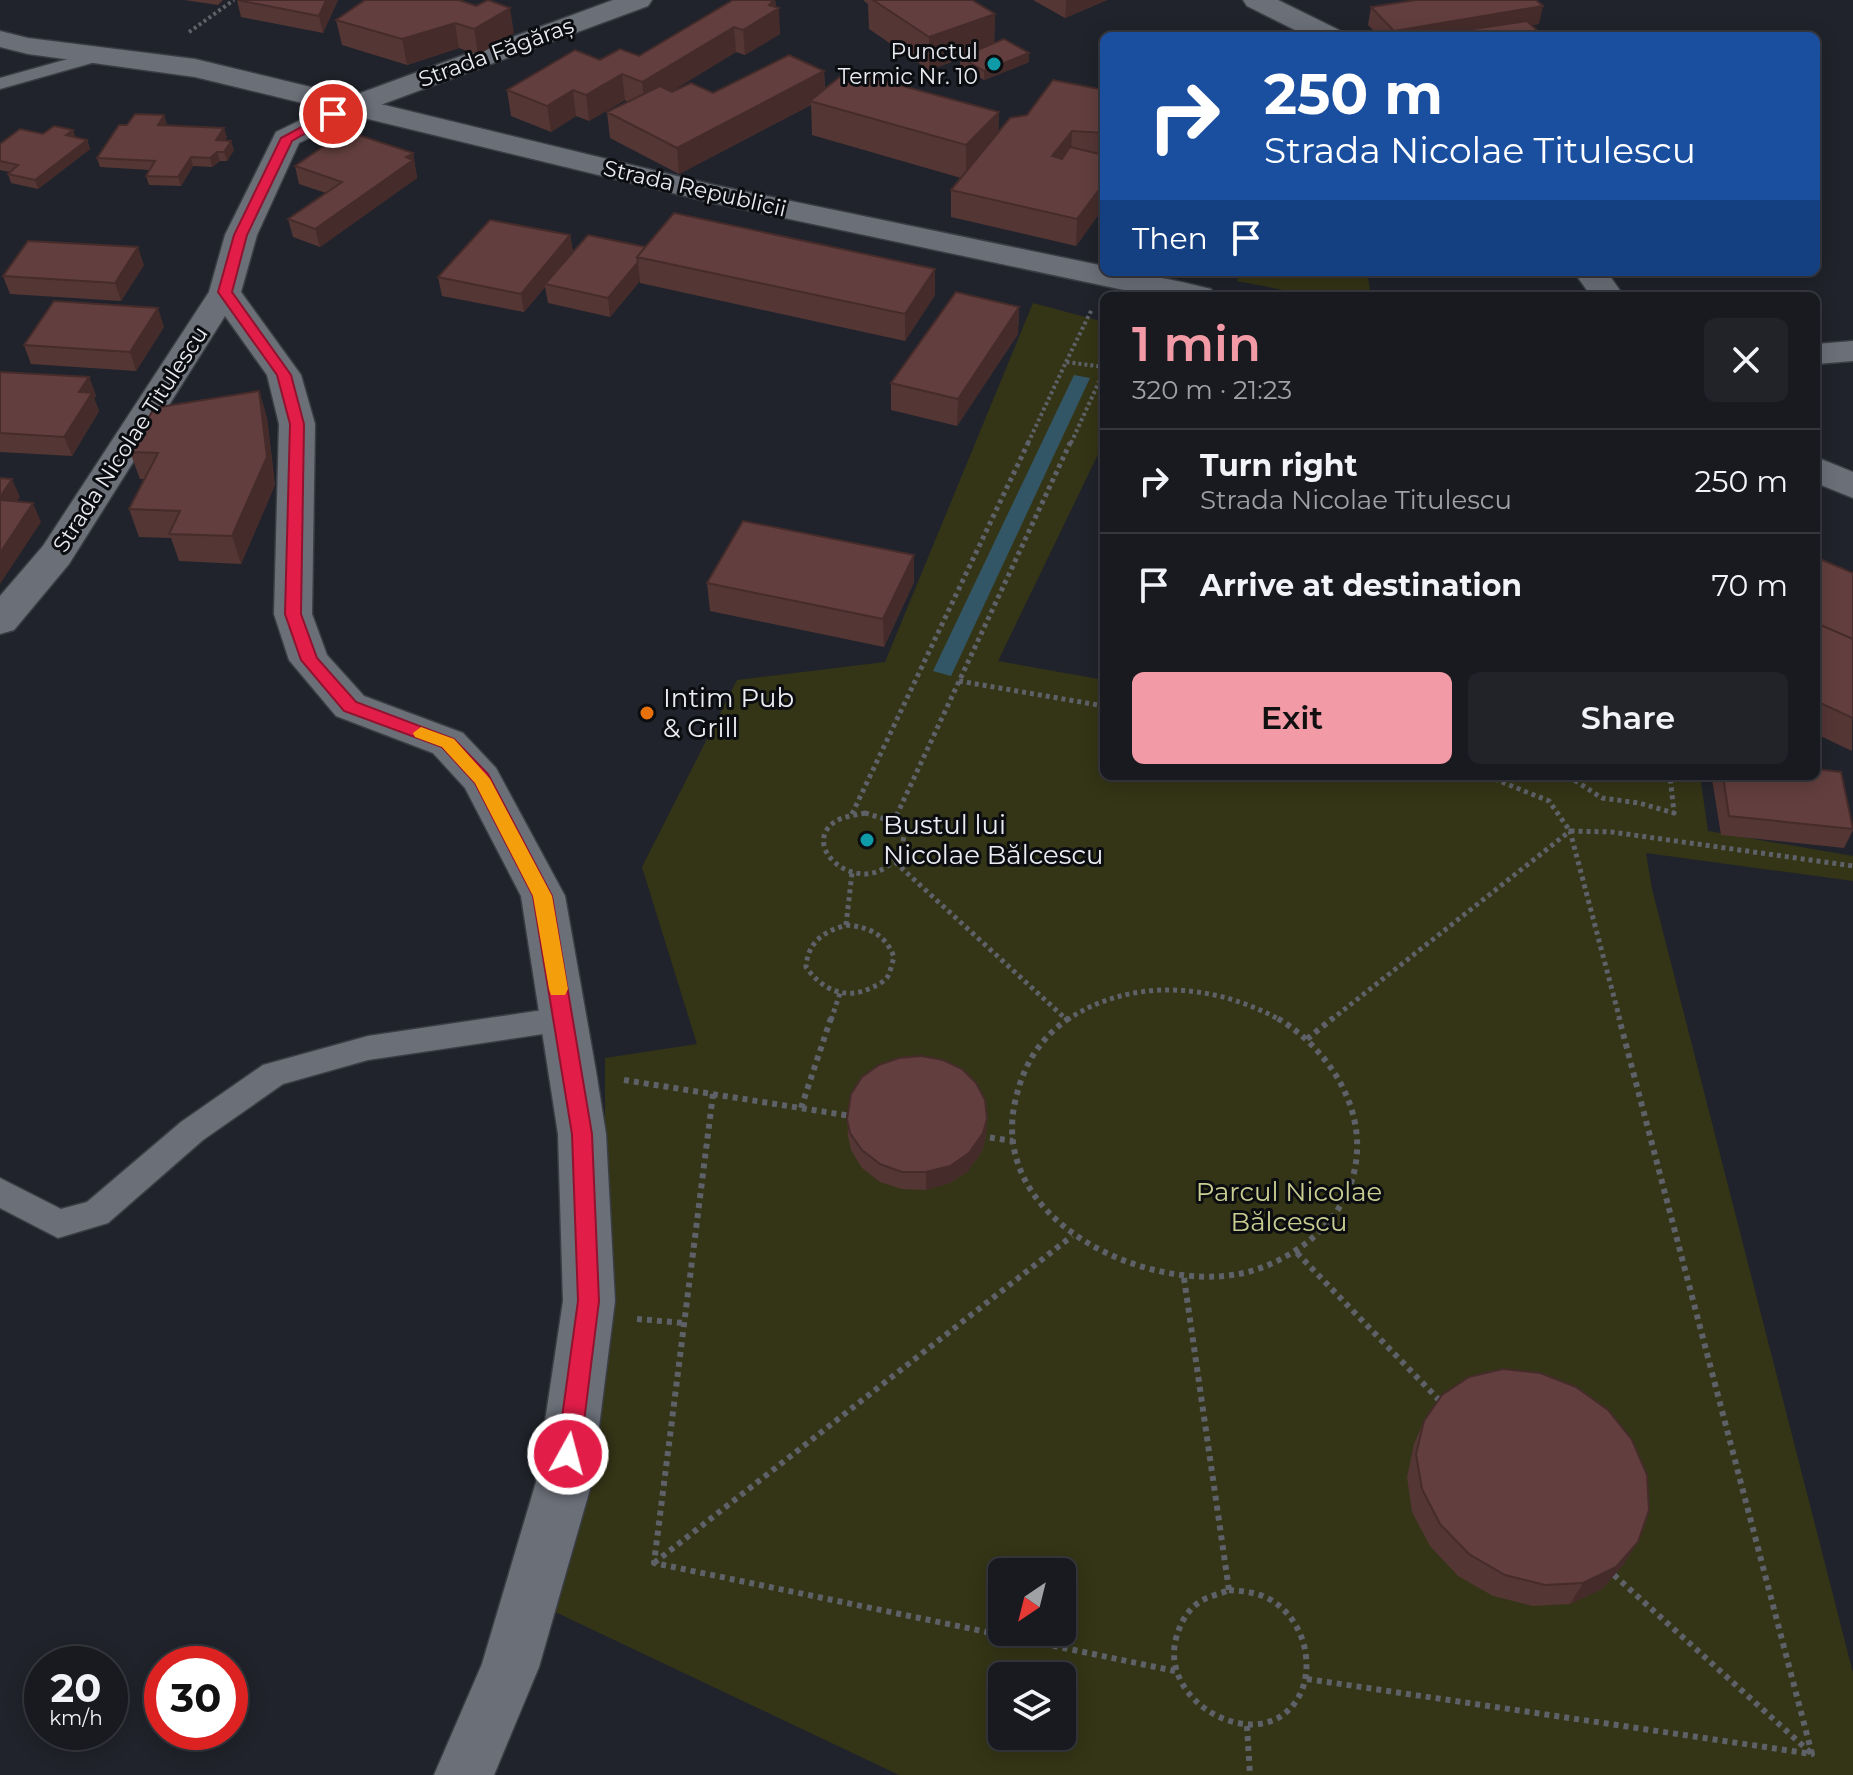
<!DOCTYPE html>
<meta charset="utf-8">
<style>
:root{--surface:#181a20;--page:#212329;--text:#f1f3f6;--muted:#9fa1a5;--line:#36383e;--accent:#f39aa7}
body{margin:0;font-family:Montserrat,sans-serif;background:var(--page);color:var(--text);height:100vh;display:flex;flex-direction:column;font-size:30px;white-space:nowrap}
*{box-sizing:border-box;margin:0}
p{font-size:26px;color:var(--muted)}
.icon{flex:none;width:44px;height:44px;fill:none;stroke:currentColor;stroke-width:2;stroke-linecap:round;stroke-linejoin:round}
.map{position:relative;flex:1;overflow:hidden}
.panel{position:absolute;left:1100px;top:292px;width:720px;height:488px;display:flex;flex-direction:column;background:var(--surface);border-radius:12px;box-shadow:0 4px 20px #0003,0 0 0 2px var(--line)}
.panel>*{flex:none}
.top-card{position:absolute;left:1100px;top:32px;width:720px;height:244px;border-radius:12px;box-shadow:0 4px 20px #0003,0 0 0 2px var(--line);background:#1a4fa0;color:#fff;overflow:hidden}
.needle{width:52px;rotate:215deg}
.controls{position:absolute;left:988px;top:1558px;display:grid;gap:16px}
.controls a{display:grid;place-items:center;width:88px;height:88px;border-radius:12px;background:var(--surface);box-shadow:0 4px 20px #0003,0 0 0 2px var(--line);font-size:40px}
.speed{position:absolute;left:24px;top:1646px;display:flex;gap:16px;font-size:40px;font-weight:700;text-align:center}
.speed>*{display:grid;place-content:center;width:104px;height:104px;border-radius:50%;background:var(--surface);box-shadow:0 4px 20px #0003,0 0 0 2px var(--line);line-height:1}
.speed small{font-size:20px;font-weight:400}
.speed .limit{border:12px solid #d22;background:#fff;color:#111}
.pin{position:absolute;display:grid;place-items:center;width:68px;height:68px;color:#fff;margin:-34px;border:4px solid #fff;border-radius:50%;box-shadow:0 2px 8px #0007}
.me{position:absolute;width:88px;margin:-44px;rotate:7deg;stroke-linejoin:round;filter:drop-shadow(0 0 6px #0008)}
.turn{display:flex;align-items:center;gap:28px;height:168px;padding:0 32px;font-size:36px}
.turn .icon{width:104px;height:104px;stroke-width:2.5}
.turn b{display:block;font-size:56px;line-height:68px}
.then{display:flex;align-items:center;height:76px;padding:0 32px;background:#0003;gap:16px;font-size:30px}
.round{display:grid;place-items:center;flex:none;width:84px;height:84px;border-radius:12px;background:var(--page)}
.summary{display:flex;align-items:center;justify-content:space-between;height:136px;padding:0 32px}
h1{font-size:48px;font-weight:600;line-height:60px;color:var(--accent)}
.primary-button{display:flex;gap:16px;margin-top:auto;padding:16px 32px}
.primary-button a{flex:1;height:92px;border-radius:12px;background:var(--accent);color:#111;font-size:32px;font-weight:600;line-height:92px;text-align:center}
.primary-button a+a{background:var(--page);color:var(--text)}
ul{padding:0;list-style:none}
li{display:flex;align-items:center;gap:24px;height:104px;padding:0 32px;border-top:2px solid var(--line)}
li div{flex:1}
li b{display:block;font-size:30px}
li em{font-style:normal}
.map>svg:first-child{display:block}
.green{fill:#343516;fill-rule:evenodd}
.water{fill:#335667}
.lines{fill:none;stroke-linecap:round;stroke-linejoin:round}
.service-casing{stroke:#3a3e44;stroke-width:3}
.minor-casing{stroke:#3a3e44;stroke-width:3}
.tertiary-casing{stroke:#3a3e44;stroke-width:3}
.secondary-casing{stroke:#3a3e44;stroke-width:3}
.path-far2{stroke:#5e6168;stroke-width:4;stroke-dasharray:3 3;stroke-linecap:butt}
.path-far1{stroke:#5e6168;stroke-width:5;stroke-dasharray:4 4;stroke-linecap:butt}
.path{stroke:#5e6168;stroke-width:6;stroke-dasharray:5 5;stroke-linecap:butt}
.service{fill:#6b6f78;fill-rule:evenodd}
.minor{fill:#6b6f78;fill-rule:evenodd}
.tertiary{fill:#6b6f78;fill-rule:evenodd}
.secondary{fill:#6b6f78;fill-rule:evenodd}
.wall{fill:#543635}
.shaded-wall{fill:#452c2b}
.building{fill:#623f3e;stroke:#452c2b;stroke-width:2}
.route{fill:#e11d48;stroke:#92132f;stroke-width:2}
.slow{fill:#f59e0b}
.culture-dot{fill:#0f9aa8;stroke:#0b0d10;stroke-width:3}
.food-dot{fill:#e8710a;stroke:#0b0d10;stroke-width:3}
.labels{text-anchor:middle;stroke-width:6;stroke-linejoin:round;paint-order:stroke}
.far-poi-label{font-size:22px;fill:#eaecf2;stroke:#0b0d10;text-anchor:end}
.far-street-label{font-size:22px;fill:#eaecf2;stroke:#0b0d10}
.poi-label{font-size:26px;fill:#eaecf2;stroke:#0b0d10;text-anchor:start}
.park-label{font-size:26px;fill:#cacd91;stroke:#0b0d10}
</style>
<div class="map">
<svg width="1853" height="1775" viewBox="0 0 1853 1775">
<rect width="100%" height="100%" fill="#20232b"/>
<path class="green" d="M1241,272H1367L1371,296H1314L1237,281Z
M1033,303L1104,322V442L998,661L1104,680V776H1700L1708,831L1853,856V881L1646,853L1652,889L1853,1673V1775H899L551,1610L605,1354V1058L697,1044L642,867L737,680L885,662ZM1002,1572H1062V1632H1002ZM1002,1676H1062V1736H1002Z"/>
<path class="water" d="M1074,375L1090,378L951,676L933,671Z"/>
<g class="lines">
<g class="service-casing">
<path id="service" d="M100,50L106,51L109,55L106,59L0,89V78Z
M563,1007L573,1011L578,1019L573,1027L563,1031L368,1060L283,1084L203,1140L108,1223L58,1238L0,1208V1178L61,1209L87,1202L181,1122L263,1065L368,1036Z"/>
</g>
<g class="minor-casing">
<path id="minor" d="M613,0H652L648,6L364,111L299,143L257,235L241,292L301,375L315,424L312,614L327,655L364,696L463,733L496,768L565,896L596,1071L606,1134L615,1301L592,1482L539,1667L494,1775H434L482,1664L536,1482L563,1301L558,1134L521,896L465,788L433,753L336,716L289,660L274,614L279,424L267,375L225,316L69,564L14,630L0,634V596L43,546L209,292L225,235L276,132L344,99Z"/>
</g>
<g class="tertiary-casing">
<path id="tertiary" d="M1243,0H1278L1339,30L1343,36H1307L1247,6Z
M1574,272H1607L1624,296H1591Z
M1853,341V361L1816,364V344Z"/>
</g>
<g class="secondary-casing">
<path id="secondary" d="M0,31L28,38L195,59L714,185L1104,266V272C1140,272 1175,280 1211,289L1215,296H1152L714,203L195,77L28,54L0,47Z
M1816,457L1853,472V498L1816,483Z"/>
</g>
<path class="path-far2" d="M189,32L234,0
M1066,362L1092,309
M1028,443L1066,362L1104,367
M1071,443L1104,371"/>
<path class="path-far1" d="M959,681L1104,706
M1487,776L1549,801L1570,831L1612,832L1853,866
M1568,776L1602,798L1639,803L1674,813L1670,776
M865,813L888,820L904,836L900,856C894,861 886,868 879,871C843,886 799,839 840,819C847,816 857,815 865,813Z
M852,814L1029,441
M893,823L1071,441
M895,862L1067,1020
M846,925C869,927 885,934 894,957C892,963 891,970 888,976C885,981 878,985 873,987C846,1001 822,990 806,967C808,942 823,932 846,925Z
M846,925L852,873
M831,1020L840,993
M1067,1020C1131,977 1214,983 1280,1020
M1331,1020L1570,831L1620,1020"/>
<path class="path" d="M1069,1018C1038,1040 1023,1066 1015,1102C989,1219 1142,1292 1239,1274C1265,1269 1290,1256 1310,1240C1337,1218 1355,1188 1357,1152C1360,1097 1323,1045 1277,1018
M1307,1039L1333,1018
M624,1080L851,1116
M713,1094L654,1563L1175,1671
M801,1108L831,1018
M980,1136L1013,1141
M1297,1253L1441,1402
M1184,1278L1229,1590
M637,1319L684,1323
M654,1563L1072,1236
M1614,1575L1811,1753
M1229,1590C1241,1591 1254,1592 1265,1597C1299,1612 1315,1656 1302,1690C1271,1764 1154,1706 1177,1635C1181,1622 1188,1609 1201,1601C1209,1596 1220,1594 1229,1590Z
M1307,1679L1812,1754L1619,1018
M1247,1726L1250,1775"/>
<use href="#service" class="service"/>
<use href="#minor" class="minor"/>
<use href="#tertiary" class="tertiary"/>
<use href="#secondary" class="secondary"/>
</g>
<path class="wall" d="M184,0H223L218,5Z
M237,0H338L323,33L241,17Z
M365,0L514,33L478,55L459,48L407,65L342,45L336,20Z
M733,0H775L780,34L745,55L736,52L671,91L713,93L824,71L825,89L999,112L998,133L1027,115L1104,90V207L1076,246L951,217V190L961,178L812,135L811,105L679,174L610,138L607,112L628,102L625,100L589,121L576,116L551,132L511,116L507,90L600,60L639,56Z
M863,0H972L995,14L994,43L1029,62L984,80L960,65V59L929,70L869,29L868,4Z
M1033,0H1107L1065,18Z
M1371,7L1539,24L1531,25L1543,36H1379L1368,25Z
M164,115L166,125L227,137L224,141L234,150L227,161H220L212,167L193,166L181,186L149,185L146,176L150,170L100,167L97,158L127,125Z
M73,130L75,137L87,140L90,149L38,189L11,183L8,174L10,172L0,170V144L43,134Z
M413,153L417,178L320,247L293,237L288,219L326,193L299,184L295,166Z
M570,235L573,252L645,247L935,295L905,341L640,283V281L610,317L548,303L545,287L524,312L442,296L438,277Z
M144,265L121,301L10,294L3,276Z
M1019,307L1018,334L957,426L891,410V383Z
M164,327L136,371L31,364L24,345Z
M0,372L89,377L96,396L94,398L99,411L72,456L0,452Z
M259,391L267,418L275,485L241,564L179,561L171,538L139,537L129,509L144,479H140L130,452Z
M914,555V582L884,647L710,611L707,583Z
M1816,564L1853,573L1852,751L1816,734Z
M1713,776H1816L1853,826V830L1844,848L1721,835L1712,779Z
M847,1119H987L986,1136L982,1151L968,1171L950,1183L926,1190L902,1189L880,1182L862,1168L851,1150L848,1136Z
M1424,1421L1624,1564L1602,1589L1570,1604L1533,1606L1493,1596L1458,1576L1430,1546L1412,1512L1407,1477L1414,1444Z"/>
<path class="shaded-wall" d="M326,0H338L323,33L319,16Z
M774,0H775L776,10L779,8L780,34L745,55L743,30Z
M1066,0H1107L1065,18Z
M1543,6L1539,24L1464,36H1393L1394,31Z
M510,8L514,33L478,55L474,29Z
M995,14L994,47L960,57V59L929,70V37Z
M455,23L459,48L407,65L402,39Z
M734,27L736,52L645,108L642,82Z
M1029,53V62L984,80V71Z
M824,71L825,97L810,101L811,105L679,174L677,148Z
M622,74L625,100L589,121L586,95Z
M573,90L576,116L551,132L547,106Z
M999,112L998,146L966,179V145Z
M164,115L167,124L161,134L158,125Z
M224,128L227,137L219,149L216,140Z
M73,130L76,139L66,135Z
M1072,131L1071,157L1051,183L1052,156Z
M87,140L90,149L38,189L35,180Z
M231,141L234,150L227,161L224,152Z
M217,152L220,161L212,167L210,158Z
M413,153L417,178L320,247L315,229Z
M191,157L193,166L181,186L178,177Z
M1104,183V207L1076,246L1077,219Z
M570,235L573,254L545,284V287L524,312L521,294Z
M138,247L144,265L121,301L115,283Z
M638,262L640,281L610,317L608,298Z
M935,269V295L905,341V314Z
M1019,307L1018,334L957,426L958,399Z
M158,308L164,327L136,371L130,352Z
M89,377L96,396L94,398L99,411L72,456L64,437L79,392Z
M259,391L267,418L275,485L241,564L232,536Z
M12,479L20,497L6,519L0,506V497Z
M33,503L41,522L0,584V553Z
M914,555V582L884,647L883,619Z
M987,1119L986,1136L982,1151L968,1171L950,1183L926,1190V1172Z
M1638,1542L1624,1564L1602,1589L1570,1604L1583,1583Z"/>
<path class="building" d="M237,0H326L319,16Z
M365,0H459L476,6L488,0L510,8L474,29L455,23L402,39L336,20Z
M733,0H774L769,5L779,8L743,30L734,27L642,82L622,74L586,95L573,90L547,106L507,90L575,50L600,60L620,49L639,56Z
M873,0H972L995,14L929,37Z
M1416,0H1536L1543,6L1394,31L1371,7Z
M1527,21L1543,36H1425Z
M1004,39L1029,53L984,71L960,57Z
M789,55L824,71L677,148L607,112L660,86L672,92L691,83L713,93Z
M847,71L999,112L966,145L810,101Z
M1053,80L1104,90V133L1072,131L1052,156L1062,159L1070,147L1104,155V183L1077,219L951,190L1010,118L1027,115Z
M135,114L164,115L158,125L224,128L216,140L231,141L224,152H217L210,158L191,157L178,177L146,176L155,161L97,158L119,125H127Z
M54,126L73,130L66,135L87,140L35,180L8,174L18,165L0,161V144L20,129L43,134Z
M346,131L413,153L406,157L413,160L315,229L288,219L342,182L295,166Z
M674,213L935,269L905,314L637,257Z
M490,220L570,235L521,294L438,277Z
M588,235L645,247L637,257L638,262L608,298L545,284Z
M28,241L138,247L115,283L3,276Z
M956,292L1019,307L958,399L891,383Z
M54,301L158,308L130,352L24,345Z
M0,372L89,377L79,392L92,393L64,437L0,433Z
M259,391L267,457L232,536L169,534L180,511L129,509L158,453L130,452L154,408Z
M0,478L12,479L0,497Z
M0,500L33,503L0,553Z
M743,521L914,555L883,619L707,583Z
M1816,523L1821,525L1816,531Z
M1820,559L1853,573V639L1816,623V564Z
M1816,623L1853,639V718L1816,701Z
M1816,769L1841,772L1853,829L1729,816L1723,776H1816Z
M921,1056L943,1060L962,1069L976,1083L985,1100L987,1119L983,1133L969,1153L950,1166L926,1172H902L880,1164L862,1150L850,1133L847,1119L851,1094L862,1077L879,1065L899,1058Z
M1503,1369L1540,1373L1576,1387L1608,1410L1632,1440L1647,1475L1649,1510L1638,1542L1616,1567L1583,1583L1545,1585L1505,1575L1469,1554L1440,1524L1422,1489L1416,1454L1424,1421L1442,1395L1469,1377Z"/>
<path class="route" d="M329,112L339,114L292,141L247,235L232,292L291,375L304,424L301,614L317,658L356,702L454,739L488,774L552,896L592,1134L599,1301L580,1454L576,1462L568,1465L560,1462L557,1454L578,1301L572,1134L533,896L475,783L442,747L344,711L301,660L285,614L290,424L277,375L218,292L234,235L281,138Z"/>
<path class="slow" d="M421,727L454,739L490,779L552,896L568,989L565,995H551L549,989L533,896L475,783L442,747L415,737L413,733Z"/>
<g class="culture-dot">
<circle cx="994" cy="64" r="8"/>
<circle cx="867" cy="840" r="8"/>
</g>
<circle class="food-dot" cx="647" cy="713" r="8"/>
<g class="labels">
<g class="far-poi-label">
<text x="978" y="59">Punctul<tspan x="978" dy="25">Termic Nr. 10</tspan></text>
</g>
<g class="far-street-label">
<text transform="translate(496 52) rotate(-20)" y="8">Strada Făgăraș</text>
<text transform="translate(695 188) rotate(13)" y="8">Strada Republicii</text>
<text transform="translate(130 439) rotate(-57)" y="8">Strada Nicolae Titulescu</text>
</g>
<g class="poi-label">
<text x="663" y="707">Intim Pub<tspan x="663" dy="30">&amp; Grill</tspan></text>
<text x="883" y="834">Bustul lui<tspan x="883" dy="30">Nicolae Bălcescu</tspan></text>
</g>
<g class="park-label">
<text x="1289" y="1201">Parcul Nicolae<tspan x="1289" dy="30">Bălcescu</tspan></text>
</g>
</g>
</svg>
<div class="controls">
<a><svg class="needle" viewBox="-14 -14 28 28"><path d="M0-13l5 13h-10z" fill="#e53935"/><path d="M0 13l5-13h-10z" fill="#9fa1a5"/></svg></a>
<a><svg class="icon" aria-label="layers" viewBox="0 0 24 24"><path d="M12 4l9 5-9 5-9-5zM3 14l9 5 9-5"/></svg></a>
</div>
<div class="speed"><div>20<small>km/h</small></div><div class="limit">30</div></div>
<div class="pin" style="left:333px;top:114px;background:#d93025"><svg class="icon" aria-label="arrive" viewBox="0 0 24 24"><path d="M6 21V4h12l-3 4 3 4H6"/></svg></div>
<svg class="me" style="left:568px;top:1454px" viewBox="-20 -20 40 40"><circle r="17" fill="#e11d48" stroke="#fff" stroke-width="3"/><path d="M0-11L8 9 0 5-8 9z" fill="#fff"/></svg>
<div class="top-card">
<div class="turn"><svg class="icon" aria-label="right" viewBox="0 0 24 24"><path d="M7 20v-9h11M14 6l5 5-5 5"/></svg><div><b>250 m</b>Strada Nicolae Titulescu</div></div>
<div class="then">Then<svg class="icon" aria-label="arrive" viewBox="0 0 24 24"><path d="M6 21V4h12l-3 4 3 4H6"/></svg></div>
</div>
<section class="panel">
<div class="summary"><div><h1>1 min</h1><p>320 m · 21:23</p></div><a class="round"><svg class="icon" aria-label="close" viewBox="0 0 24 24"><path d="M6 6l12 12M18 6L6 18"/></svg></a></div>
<ul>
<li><svg class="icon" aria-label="right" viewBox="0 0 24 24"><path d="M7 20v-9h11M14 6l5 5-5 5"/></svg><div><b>Turn right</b><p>Strada Nicolae Titulescu</p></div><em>250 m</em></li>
<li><svg class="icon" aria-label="arrive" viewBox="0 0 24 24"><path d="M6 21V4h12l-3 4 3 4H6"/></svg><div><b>Arrive at destination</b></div><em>70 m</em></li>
</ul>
<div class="primary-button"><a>Exit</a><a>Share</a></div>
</section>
</div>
